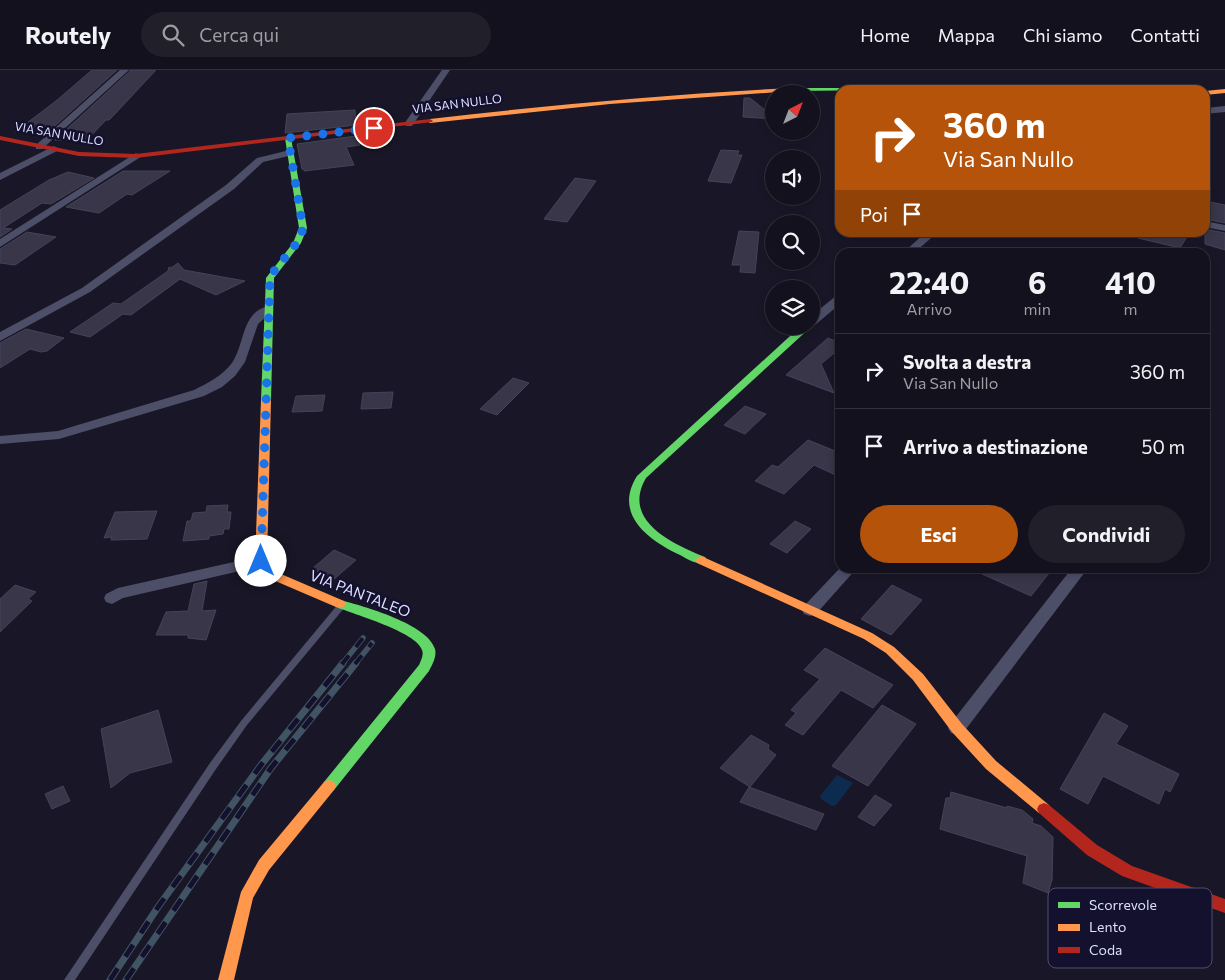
<!DOCTYPE html>
<html lang="it">
<style>
:root{--surface:#13111d;--page:#201f2a;--text:#f1f3f6;--muted:#9d9da4;--line:#32313b;--accent:#b45309}
body{margin:0;font-family:Commissioner,sans-serif;background:var(--page);color:var(--text);height:100vh;display:flex;flex-direction:column;font-size:19px;white-space:nowrap}
*{box-sizing:border-box;margin:0}
p{font-size:16px;color:var(--muted)}
.icon{flex:none;width:28px;height:28px;fill:none;stroke:currentColor;stroke-width:2;stroke-linecap:round;stroke-linejoin:round}
.map{position:relative;flex:1;overflow:hidden}
.drawer{position:absolute;left:835px;top:178px;width:375px;height:325px;display:flex;flex-direction:column;background:var(--surface);border-radius:15px;box-shadow:0 2px 8px #0003,0 0 0 1px var(--line)}
.drawer>*{flex:none}
.guide{position:absolute;left:835px;top:15px;width:375px;height:152px;border-radius:15px;box-shadow:0 2px 8px #0003,0 0 0 1px var(--line);background:#b45309;color:#fff;overflow:hidden}
.needle{width:32px;rotate:42deg}
.tools{position:absolute;left:765px;top:15px;display:grid;gap:10px}
.tools a{display:grid;place-items:center;width:55px;height:55px;border-radius:50%;background:var(--surface);box-shadow:0 2px 8px #0003,0 0 0 1px var(--line);font-size:25px}
.pin{position:absolute;display:grid;place-items:center;width:42px;height:42px;color:#fff;margin:-21px;border:2px solid #fff;border-radius:50%;box-shadow:0 1px 5px #0007}
.me{position:absolute;width:55px;margin:-28px;rotate:0deg;stroke-linejoin:round;filter:drop-shadow(0 0 4px #0008)}
.turn{display:flex;align-items:center;gap:18px;height:105px;padding:0 25px;font-size:22px}
.turn .icon{width:65px;height:65px;stroke-width:2.5}
.turn b{display:block;font-size:35px;line-height:42px}
.then{display:flex;align-items:center;height:48px;padding:0 25px;background:#0003;gap:10px;font-size:19px}
.eta{display:flex;justify-content:space-evenly;align-items:center;height:85px;text-align:center}
.eta b{font-size:30px;font-weight:700;line-height:35px}
.action{display:flex;gap:10px;margin-top:auto;padding:10px 25px}
.action a{flex:1;height:58px;border-radius:30px;background:var(--accent);color:#fff;font-size:20px;font-weight:700;line-height:58px;text-align:center}
.action a+a{background:var(--page);color:var(--text)}
ul{padding:0;list-style:none}
li{display:flex;align-items:center;gap:15px;height:75px;padding:0 25px;border-top:1px solid var(--line)}
li div{flex:1}
li b{display:block;font-size:19px}
li em{font-style:normal}
header{display:flex;align-items:center;gap:30px;box-sizing:border-box;height:70px;padding:0 25px;background:var(--surface);border-bottom:1px solid var(--line)}
header strong{font-size:24px}
nav{display:flex;gap:28px;margin-inline-start:auto;font-size:18px}
.search{width:350px;height:45px;background:var(--page);display:flex;align-items:center;gap:12px;box-sizing:border-box;padding:0 18px;border-radius:28px;color:var(--muted);font-size:19px}
.map>svg:first-child{display:block}
.water{fill:#0d2b4e}
.building{fill:#383648;stroke:#454359}
.lines{fill:none;stroke-linecap:round;stroke-linejoin:round}
.lane{fill:#4d4e68;fill-rule:evenodd}
.street{fill:#4d4e68;fill-rule:evenodd}
.fast{fill:#63d668;fill-rule:evenodd}
.slow{fill:#ff974d;fill-rule:evenodd}
.jam{fill:#b3261e;fill-rule:evenodd}
.rail-far1-casing{stroke:#405464;stroke-width:5.5}
.rail-casing{stroke:#405464;stroke-width:7}
.rail-far1{stroke:#13112d;stroke-width:4;stroke-dasharray:11;stroke-linecap:butt}
.rail{stroke:#13112d;stroke-width:5;stroke-dasharray:14;stroke-linecap:butt}
.route{stroke:#1a73e8;stroke-width:9;stroke-dasharray:0 16.2}
.labels{text-anchor:middle;stroke-width:5;stroke-linejoin:round;paint-order:stroke}
.far-street-label{font-size:12px;fill:#dedeff;stroke:#13112d}
.street-label{font-size:15px;fill:#dedeff;stroke:#13112d}
.key{fill:#13112d;stroke:#504e6c;stroke-width:1}
.key-label{font-size:14px;fill:#dedeff}
</style>
<header>
<strong>Routely</strong>
<div class="search"><svg class="icon" aria-label="search" viewBox="0 0 24 24"><circle cx="10" cy="10" r="6"/><path d="M15 15l6 6"/></svg>Cerca qui</div>
<nav><a>Home</a><a>Mappa</a><a>Chi siamo</a><a>Contatti</a></nav>
</header>
<div class="map">
<svg width="1225" height="910" viewBox="0 0 1225 910">
<rect width="100%" height="100%" fill="#191727"/>
<path class="water" d="M837,705L853,713L836,735L832,736L821,729L820,726Z"/>
<path class="building" d="M92,0H117L47,63L15,62L56,31Z
M131,0H156L114,45L109,50H106L86,71L55,70Z
M744,28H750L774,47V49L743,47Z
M355,40L356,55L285,63L287,44Z
M356,66L360,75L346,77L354,95L304,101V99H302L297,74Z
M721,80L739,81L737,85H742L731,113L708,111Z
M123,101H170L132,125L127,124L99,143L66,137Z
M68,102L94,108L51,134L42,133L3,158L12,159L0,167V140L49,110Z
M575,108L596,111L567,152L544,149Z
M1205,131L1225,135V153L1205,149Z
M1205,159L1225,163V180L1205,174Z
M739,161L759,162L755,203L740,202L741,195H732Z
M27,162L56,167L15,195L0,193V179Z
M1139,162H1190L1180,178L1138,168Z
M178,193L184,200L245,211L216,225L180,209L131,245L123,244L90,267L70,262L113,233L121,234L168,201L169,197L171,198Z
M26,259L64,268L47,281L41,282L30,279L0,298V273Z
M828,268L840,273V278L821,294L834,323L786,305Z
M513,308L529,313L497,345L480,339Z
M393,322L391,338L361,339L363,323Z
M325,325L322,341L292,342L296,326Z
M745,336L766,344L745,364L724,355Z
M808,370L840,383V407L814,395L784,424L755,411L772,395L778,397Z
M228,435L227,442H231L229,459H224L223,464L209,466V469L183,471L187,451H191L193,443L206,442L207,436Z
M157,441L147,469L111,470L112,467L104,468L115,442Z
M795,451L811,459L787,483L770,474Z
M334,480L356,490L333,510L317,502L319,501L313,498Z
M969,498H1053L1031,526Z
M207,511L202,541L216,540L206,570L188,568V565H156L166,542L188,541L194,514Z
M15,515L36,522L28,529L32,531L0,562V529Z
M892,515L922,530L891,565L861,549Z
M825,578L893,615L873,638L841,620L803,665L785,655L796,643L791,640L820,609L804,600Z
M882,635L916,654L868,716L832,696Z
M158,640L172,692L130,703L111,718L101,659Z
M1104,643L1128,656L1116,674L1179,704L1170,722L1165,719L1159,734L1103,706L1088,734L1060,719Z
M751,665L769,675L768,679L776,685L750,717L720,698Z
M63,716L70,731L52,739L45,724Z
M749,717L824,744L816,760L740,732Z
M951,722L1007,738V736L1022,740L1033,749L1032,753L1041,756L1053,767L1052,810L1048,823L1023,813L1027,786L940,759L946,728H950Z
M875,725L892,735L874,756L858,747Z"/>
<g class="lines">
<path class="lane" d="M342,532L345,533L346,535L345,537L247,655L216,699L75,910H64L210,693L241,651L339,533Z"/>
<path class="street" d="M120,0H129L42,79H36V75Z
M442,0H450L412,56H406L404,54Z
M1225,36V42L1205,44V38Z
M54,76L59,79L57,81L0,110V103Z
M290,80L293,81V85L263,92L234,119L90,222L0,271V262L82,218L226,115L257,88Z
M136,83L141,86L139,88L0,177V169Z
M1205,151L1225,155V161L1205,157Z
M926,162H938L915,182H904Z
M840,225V234L815,255L811,256V246L836,226Z
M268,236L274,240L258,254L245,292L235,306L222,317L204,326L59,369L0,374V366L58,361L194,320C208,313 222,306 232,293C245,274 241,243 268,236Z
M261,486L266,487L269,491L266,495L123,528L112,534L106,532L104,528L106,524L118,518Z
M840,498H857L816,544L810,546L804,544L802,540L804,536Z
M1072,498H1088L963,663L957,665L951,663L948,658L951,653Z"/>
<path class="fast" d="M791,18H891L894,20L789,21V19Z
M288,66L291,68L307,158L301,173L274,208L271,330L266,333L261,330L266,208L293,173L299,158L285,68Z
M801,256H812L646,408C621,451 673,474 705,487L707,490L705,493C697,495 687,489 680,485C648,470 613,444 637,406Z
M340,530C363,536 428,554 435,579C437,587 432,595 429,601L334,720L329,722L324,720L322,716L324,712L419,595C421,590 424,585 422,580C417,562 353,544 336,537L334,534L336,531Z"/>
<path class="slow" d="M791,18L793,19V21L610,34L430,53L427,51L430,49C550,35 670,24 791,18Z
M1225,19V23L1205,25V21Z
M266,327L271,330L267,491L274,501L344,531L346,534L344,537H336L266,507L255,491L261,330Z
M701,486L872,563L894,577L923,604L962,654L996,691L1049,735L1051,739L1049,743L1044,745L1039,743L986,699L952,662L913,610L886,583L864,569L697,493L695,490Z
M329,710L334,712L336,716L334,720L269,800L253,828L234,910H218L241,822L259,790L324,712Z"/>
<path class="jam" d="M430,49L433,51L432,52L136,88L79,86L0,70V66L79,82L136,84Z
M1044,733L1049,735L1097,775L1132,796L1225,829V843L1122,806L1087,785L1039,743L1037,739L1039,735Z"/>
<g class="rail-far1-casing">
<path id="rail-far1" d="M342,594L363,568
M355,594L372,573"/>
</g>
<g class="rail-casing">
<path id="rail" d="M110,910L158,837L261,695L343,593
M126,910L271,698L356,593"/>
</g>
<use href="#rail-far1" class="rail-far1"/>
<use href="#rail" class="rail"/>
</g>
<g class="lines">
<path class="route" d="M261,491L270,208C279,190 298,179 303,158L288,68L374,58"/>
</g>
<g class="labels">
<g class="far-street-label">
<text transform="translate(457 34) rotate(-7)" y="4">VIA SAN NULLO</text>
<text transform="translate(59 64) rotate(10)" y="4">VIA SAN NULLO</text>
</g>
<g class="street-label">
<text transform="translate(360 524) rotate(21)" y="5">VIA PANTALEO</text>
</g>
</g>
<rect x="1048" y="818" width="164" height="80" rx="8" class="key"/>
<rect x="1058" y="832" width="22" height="6" fill="#63d668"/>
<rect x="1058" y="854" width="22" height="7" fill="#ff974d"/>
<rect x="1058" y="877" width="22" height="6" fill="#b3261e"/>
<g class="key-label">
<text x="1089" y="840">Scorrevole</text>
<text x="1089" y="862">Lento</text>
<text x="1089" y="885">Coda</text>
</g>
</svg>
<div class="tools">
<a><svg class="needle" viewBox="-14 -14 28 28"><path d="M0-13l5 13h-10z" fill="#e53935"/><path d="M0 13l5-13h-10z" fill="#9d9da4"/></svg></a>
<a><svg class="icon" aria-label="sound" viewBox="0 0 24 24"><path d="M4 9h4l5-4v14l-5-4H4zM17 9q2 3 0 6"/></svg></a>
<a><svg class="icon" aria-label="search" viewBox="0 0 24 24"><circle cx="10" cy="10" r="6"/><path d="M15 15l6 6"/></svg></a>
<a><svg class="icon" aria-label="layers" viewBox="0 0 24 24"><path d="M12 4l9 5-9 5-9-5zM3 14l9 5 9-5"/></svg></a>
</div>
<div class="pin" style="left:374px;top:58px;background:#d93025"><svg class="icon" aria-label="arrive" viewBox="0 0 24 24"><path d="M6 21V4h12l-3 4 3 4H6"/></svg></div>
<svg class="me" style="left:261px;top:491px" viewBox="-20 -20 40 40"><circle r="19" fill="#fff"/><path d="M0-13L10 11 0 6-10 11z" fill="#1a73e8"/></svg>
<div class="guide">
<div class="turn"><svg class="icon" aria-label="right" viewBox="0 0 24 24"><path d="M7 20v-9h11M14 6l5 5-5 5"/></svg><div><b>360 m</b>Via San Nullo</div></div>
<div class="then">Poi<svg class="icon" aria-label="arrive" viewBox="0 0 24 24"><path d="M6 21V4h12l-3 4 3 4H6"/></svg></div>
</div>
<section class="drawer">
<div class="eta">
<div><b>22:40</b><p>Arrivo</p></div>
<div><b>6</b><p>min</p></div>
<div><b>410</b><p>m</p></div>
</div>
<ul>
<li><svg class="icon" aria-label="right" viewBox="0 0 24 24"><path d="M7 20v-9h11M14 6l5 5-5 5"/></svg><div><b>Svolta a destra</b><p>Via San Nullo</p></div><em>360 m</em></li>
<li><svg class="icon" aria-label="arrive" viewBox="0 0 24 24"><path d="M6 21V4h12l-3 4 3 4H6"/></svg><div><b>Arrivo a destinazione</b></div><em>50 m</em></li>
</ul>
<div class="action"><a>Esci</a><a>Condividi</a></div>
</section>
</div>
